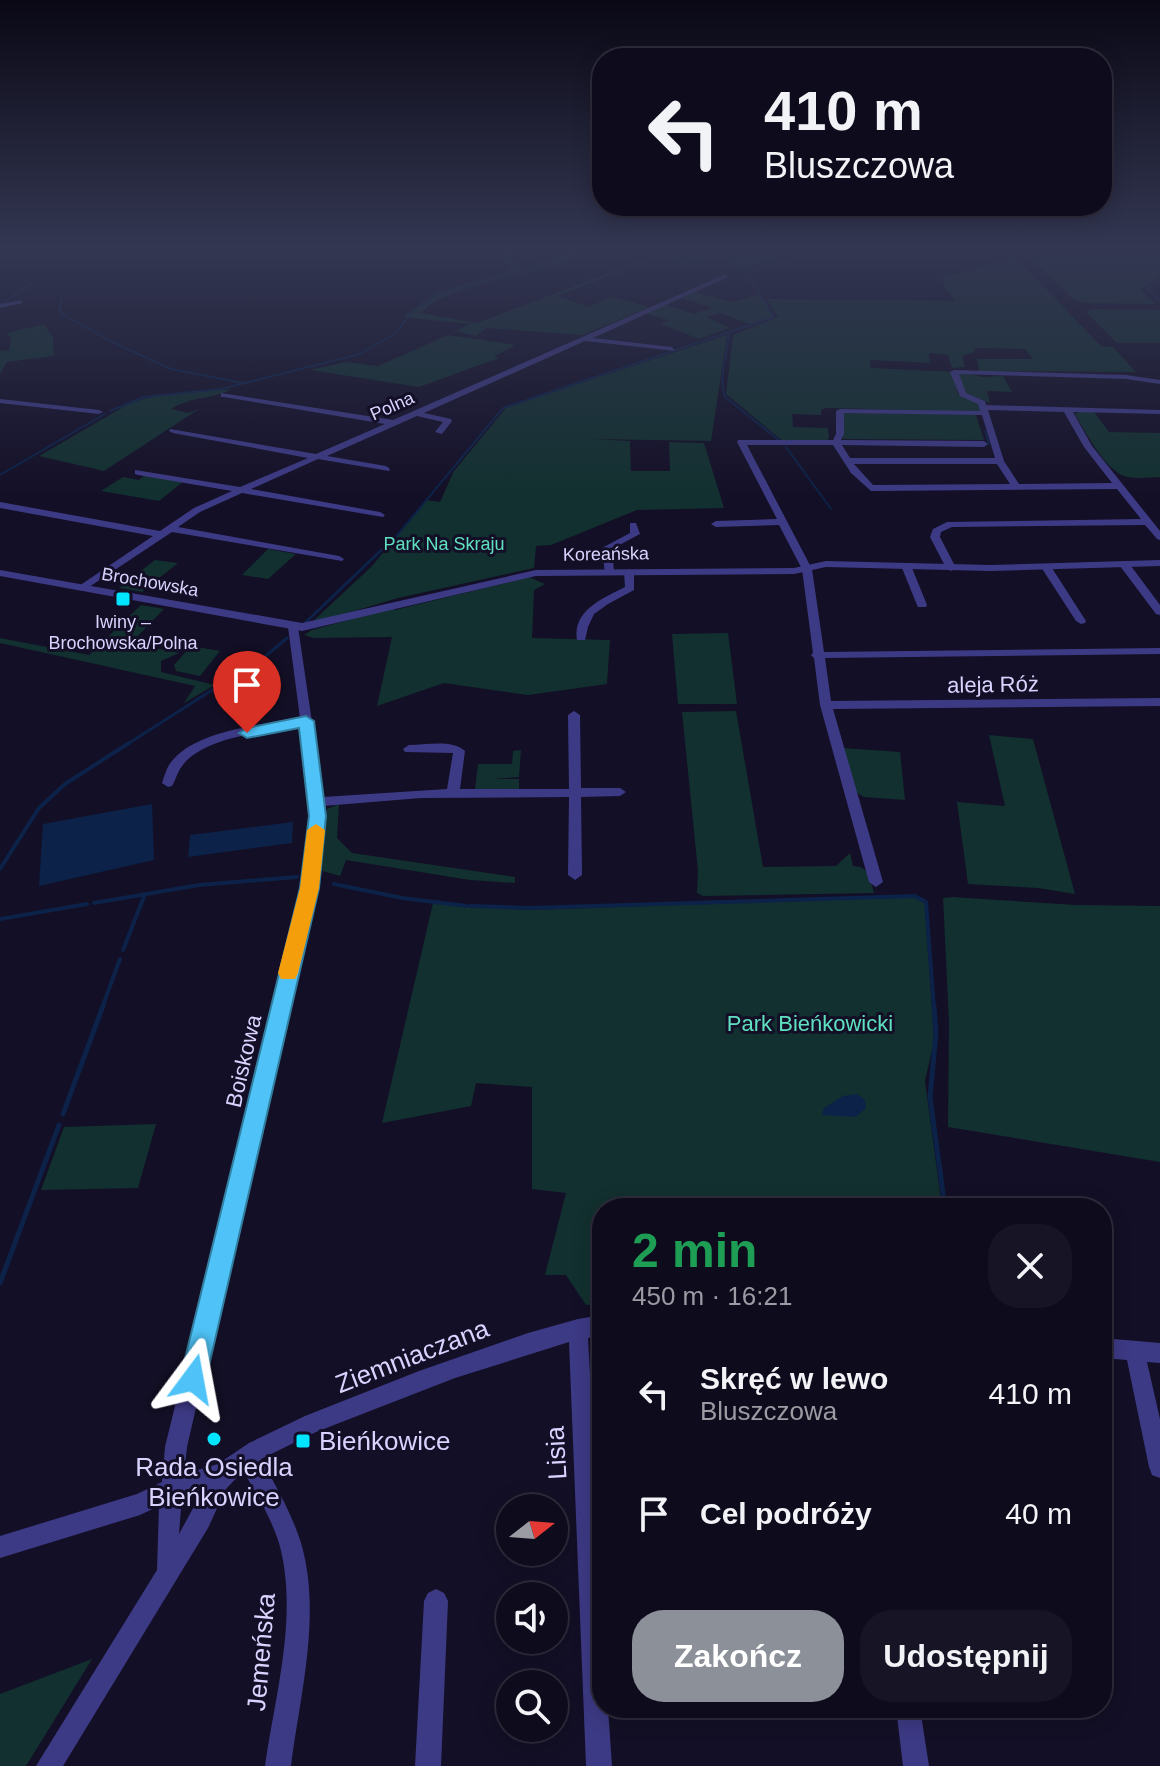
<!DOCTYPE html>
<html lang="pl">
<meta charset="utf-8">
<style>
:root{--surface:#0e0b1c;--page:#171425;--text:#f1f3f6;--muted:#9b9ba3;--line:#2e2b3b;--accent:#8c9099}
body{margin:0;font-family:Arial,sans-serif;background:var(--page);color:var(--text);height:100vh;display:flex;flex-direction:column;font-size:30px;white-space:nowrap}
*{box-sizing:border-box;margin:0}
p{font-size:26px;color:var(--muted)}
.icon{flex:none;width:44px;height:44px;fill:none;stroke:currentColor;stroke-width:2;stroke-linecap:round;stroke-linejoin:round}
.map{position:relative;flex:1;overflow:hidden}
.sheet{position:absolute;left:592px;top:1198px;width:520px;height:520px;display:flex;flex-direction:column;background:var(--surface);border-radius:32px;box-shadow:0 4px 20px #0003,0 0 0 2px var(--line)}
.sheet>*{flex:none}
.banner{position:absolute;left:592px;top:48px;width:520px;height:168px;border-radius:32px;box-shadow:0 4px 20px #0003,0 0 0 2px var(--line);background:#0e0b1c;color:var(--text);overflow:hidden}
.needle{width:52px;rotate:73deg}
.controls{position:absolute;left:496px;top:1494px;display:grid;gap:16px}
.controls a{display:grid;place-items:center;width:72px;height:72px;border-radius:50%;background:var(--surface);box-shadow:0 4px 20px #0003,0 0 0 2px var(--line);font-size:40px}
.pin{position:absolute;display:grid;place-items:center;width:68px;height:68px;color:#fff;margin:-82px -34px;border-radius:50% 50% 50% 0;rotate:-45deg;box-shadow:0 0 8px #0007}
.pin .icon{rotate:45deg}
.me{position:absolute;width:88px;margin:-44px;rotate:13deg;stroke-linejoin:round;filter:drop-shadow(0 0 6px #0008)}
.turn{display:flex;align-items:center;gap:28px;height:168px;padding:0 40px;font-size:36px}
.turn .icon{width:104px;height:104px;stroke-width:2.5}
.turn b{display:block;font-size:56px;line-height:68px}
.round{display:grid;place-items:center;flex:none;width:84px;height:84px;border-radius:32px;background:var(--page)}
.head{display:flex;align-items:center;justify-content:space-between;height:136px;padding:0 40px}
h1{font-size:48px;font-weight:800;line-height:60px;color:#1e9e55}
.cta{display:flex;gap:16px;margin-top:auto;padding:16px 40px}
.cta a{flex:1;height:92px;border-radius:32px;background:var(--accent);color:#fff;font-size:32px;font-weight:800;line-height:92px;text-align:center}
.cta a+a{background:var(--page);color:var(--text)}
ul{padding:0;list-style:none}
li{display:flex;align-items:center;gap:24px;height:120px;padding:0 40px}
li div{flex:1}
li b{display:block;font-size:30px}
li em{font-style:normal}
.map>svg:first-child{display:block}
.green{fill:#12302f}
.water{fill:#0c2248}
.lines{fill:none;stroke-linecap:round;stroke-linejoin:round}
.stream-far3{stroke:#0c2248;stroke-width:2}
.stream-far2{stroke:#0c2248;stroke-width:3}
.stream-far1{stroke:#0c2248;stroke-width:4}
.stream{stroke:#0c2248;stroke-width:5}
.minor{fill:#3d3a85;fill-rule:evenodd}
.tertiary{fill:#3d3a85;fill-rule:evenodd}
.route{fill:#4fc3f7;stroke:#337fa1;stroke-width:2}
.slow{fill:#f59e0b}
.poi-dot{fill:#00e5ff;stroke:#130f26;stroke-width:3}
.labels{text-anchor:middle;stroke-width:6;stroke-linejoin:round;paint-order:stroke}
.far-street-label{font-size:18px;fill:#d9d4ff;stroke:#130f26}
.far-park-label{font-size:18px;fill:#5fe0c0;stroke:#130f26}
.far-poi-label{font-size:18px;fill:#d9d4ff;stroke:#130f26}
.street-label{font-size:22px;fill:#d9d4ff;stroke:#130f26}
.park-label{font-size:22px;fill:#5fe0c0;stroke:#130f26}
.near-street-label{font-size:26px;fill:#d9d4ff;stroke:#130f26}
.near-poi-label{font-size:26px;fill:#d9d4ff;stroke:#130f26;text-anchor:start}
</style>
<div class="map">
<svg width="1160" height="1766" viewBox="0 0 1160 1766">
<rect width="100%" height="100%" fill="#130f26"/>
<path class="green" d="M501,249H509L522,270L552,261L572,250L604,249C581,252 576,260 557,265C519,276 446,285 421,313L477,323L656,255L707,252L715,258L683,263L658,257L557,296L588,307L613,297L649,307L583,335L486,328L476,336L456,331L469,324L403,317L437,292L507,273L510,270Z
M716,249H813L739,269Z
M1053,249L1160,254V276L1140,290L1156,304L1085,303L1074,300L1030,257Z
M1016,258L1101,346L1113,347L1136,372L979,371L977,359H1033L1025,349L974,348L975,352L962,356L965,367L952,368L948,355L929,353L930,363L870,360L871,368L953,372L958,393L978,403L981,409L979,412L826,408L821,410V415L792,414L793,427L828,428L829,439L824,441L784,442L726,394L733,335L778,317L767,299L956,301L944,286L942,278Z
M695,292L732,302L759,294L773,316L750,324L720,313L706,317L730,328L699,339L661,324L668,320L645,313L665,305L694,314L713,308L682,298Z
M1091,309L1160,310V343H1117L1086,312Z
M44,324L53,337L54,356L7,362L0,374V351L9,350L11,339L7,333Z
M448,335L516,345L495,356L499,358L419,387L310,370L346,362L378,366Z
M727,335L711,441L592,439L630,441L631,471H670L669,442L704,443L724,508L637,510L551,545L536,546L534,568L398,598L310,624L372,566L427,500L440,502L454,471L506,408Z
M966,373L982,377L1003,376L1012,392L987,391L990,403L964,392L958,374Z
M231,389C212,400 194,395 171,409L188,413L199,409L104,471L39,456L132,402L157,396Z
M847,412L976,415L984,440L843,439L841,416Z
M1079,412H1094L1109,432L1160,433V477C1150,477 1138,479 1128,477C1107,474 1085,431 1075,414Z
M146,474L184,481L159,501L101,491L123,477L139,480Z
M268,549L296,554L268,579L242,575Z
M155,560L178,563L142,592L119,588Z
M529,577L545,584L534,590L532,638L610,640L607,684L528,695L444,683L377,706L392,637L314,638L304,635L312,630L392,608L395,610Z
M141,605L164,609L131,643L179,653L161,661V672L215,685L184,703L195,686L0,643V638L89,655Z
M728,633L737,704H678L672,634Z
M191,646L220,651L200,676L176,671L174,665Z
M736,711L763,867L836,866L850,853L853,866C870,867 870,878 874,893L703,896L697,893L698,871L682,712Z
M989,735L1033,739L1075,894L1038,888L968,884L957,802L1005,806Z
M843,748L900,752L905,800L864,797L854,791Z
M521,750L519,777L492,779H519V789H475L478,764H512L513,751Z
M339,804L337,838L352,853L515,877V883L470,880L346,860L340,876L319,870L327,809Z
M915,897L925,904L934,1041L925,1081L942,1208H602V1304L586,1305L566,1275H545L566,1193L532,1189V1087L476,1083L471,1106L382,1123L433,903L528,910Z
M952,897L1076,905L1160,906V1162L948,1127L949,1022L943,898Z
M156,1124L138,1188L41,1190L64,1127Z
M92,1659L26,1766H0V1694Z"/>
<path class="water" d="M152,804L154,860L39,886L43,824Z
M293,822L292,843L188,857L190,835Z
M857,1094L865,1100L866,1108L856,1117L822,1115L824,1108L843,1096Z"/>
<g class="lines">
<path class="stream-far3" d="M505,249L517,272
M1160,279L1148,289L1160,301
M62,297L59,309L64,315L112,342L171,369L243,383
M0,305L32,283
M725,360L729,335
M724,362L722,384L725,397L780,441
M110,411L144,397L221,389L360,354L396,333L410,314L439,293L556,263L568,254L584,249
M985,431L989,444
M786,447L831,509
M0,475L105,414
M394,539L503,408L774,317L746,272L827,249"/>
<path class="stream-far2" d="M305,623L395,537
M126,745L267,655L287,638"/>
<path class="stream-far1" d="M0,869L39,808L65,784L129,743
M334,884L402,898L467,906
M94,903L199,885L297,877
M471,906L529,908L915,896L926,902L934,1008
M0,919L87,904
M123,950L145,894
M102,1008L120,959"/>
<path class="stream" d="M934,1006L936,1033L930,1097L945,1208
M63,1114L103,1006
M0,1283L59,1125"/>
<path class="minor" d="M726,274L728,277L593,338L672,347L675,351L585,341L424,413L451,419L452,421L442,434L435,432L443,422L417,416L327,456L386,466L390,469L389,471L318,459L251,489L380,512L385,515L383,517L242,493L200,512L178,527L339,556L344,559L342,561L172,532L83,591L79,590V586L153,536L0,508V502L160,531L194,508L232,491L138,475L135,474V470L240,487L308,458L173,433L169,431L170,429L316,454L385,424L224,397H221V393L393,420Z
M21,300L23,303L0,308V304Z
M954,370L1126,375L1160,380V384L1126,379L959,374L966,393L985,401L986,405L1160,410V414L1073,412L1092,446L1160,531V540L1157,539L1145,525L952,527L941,532L940,537L956,568L951,571L946,568L930,537L933,529L947,522L1141,519L1117,489L871,491L851,473L833,445H747L812,569L824,652L1160,648V654L825,658L831,701L1160,698V706L833,709L883,882L876,887L869,882L820,705L814,658L811,655L813,653L802,569L779,525L716,527L711,524L716,521L777,519L737,442L738,440H833L836,434V411L840,409L980,411L978,404L960,396L950,372ZM988,410L1064,412L1084,447L1112,483L1019,484L1004,461ZM844,413L982,415L995,458H850L842,445L984,447L988,444L984,441L841,440L844,434ZM854,464H997L1010,484L873,485Z
M0,399L99,410L103,412L99,414L0,403Z
M630,523H636L640,534L612,549L614,572L605,574L602,548L630,533Z
M1120,562H1128L1160,605V615L1156,614L1120,566Z
M1046,564L1050,565L1086,621L1085,623L1081,624L1076,621L1041,567Z
M907,565L912,568L927,605L926,607H918L917,605L902,568Z
M629,569L634,572V590L608,604L594,614L588,627L585,640H577C572,611 603,598 625,587L624,572Z
M293,624L298,627L323,797L447,789L453,753L405,752L403,749L409,745C426,745 452,739 465,751L460,789H569L568,715L574,711L580,715L581,788H620L626,792L620,796L581,797L582,875L575,880L568,875L569,797L421,798L323,806L318,877L187,1447L184,1474L218,1464L249,1443L305,1416L419,1371L528,1333L578,1319L602,1315V1335L588,1338L602,1589V1708H608L612,1766H586L569,1342L455,1378L316,1432L261,1459C276,1486 292,1514 301,1543C322,1614 300,1695 291,1766H265C275,1695 299,1614 279,1543C271,1518 257,1494 243,1471L226,1489L208,1528L63,1766H36L157,1570L159,1506L140,1515L0,1558V1536L137,1494L162,1482L165,1447L304,877L311,802L301,726C266,732 200,736 180,769C177,774 175,781 172,786L168,787L162,783C164,777 166,770 169,765C192,730 262,725 300,718L288,627ZM203,1490L179,1534L182,1496Z
M1102,1338L1160,1343V1363L1147,1362L1160,1419V1478L1152,1475L1149,1467L1127,1360L1102,1358Z
M436,1589L444,1593L448,1601L441,1766H415L424,1601L428,1593Z
M896,1708H920L929,1766H903Z"/>
<path class="tertiary" d="M1160,560V566L990,571L826,567L794,574L536,576L302,631L0,576V570L302,623L536,570L794,568L826,561L990,565Z"/>
</g>
<linearGradient id="sky" x2="0" y2="1"><stop stop-color="#0a0815"/><stop offset="0.5" stop-color="#333752"/><stop offset="1" stop-color="#333752" stop-opacity="0"/></linearGradient>
<rect width="1160" height="496" fill="url(#sky)"/>
<path class="route" d="M306,716L314,721L326,816L319,888L206,1379L202,1388L193,1392L184,1388L180,1379L300,888L309,816L299,728L247,738L239,733L247,728Z"/>
<path class="slow" d="M316,824L325,830L319,888L298,973L295,979H281L278,973L300,888L307,830Z"/>
<g class="poi-dot">
<rect x="115" y="591" width="16" height="16" rx="4"/>
<circle cx="214" cy="1439" r="8"/>
<rect x="295" y="1433" width="16" height="16" rx="4"/>
</g>
<g class="labels">
<g class="far-street-label">
<text transform="translate(392 406) rotate(-24)" y="6">Polna</text>
<text transform="translate(606 554) rotate(-1)" y="6">Koreańska</text>
<text transform="translate(150 582) rotate(10)" y="6">Brochowska</text>
</g>
<g class="far-park-label">
<text x="444" y="550">Park Na Skraju</text>
</g>
<g class="far-poi-label">
<text x="123" y="628">Iwiny –<tspan x="123" dy="21">Brochowska/Polna</tspan></text>
</g>
<g class="street-label">
<text transform="translate(993 684) rotate(-1)" y="8">aleja Róż</text>
<text transform="translate(243 1061) rotate(-77)" y="8">Boiskowa</text>
</g>
<g class="park-label">
<text x="810" y="1031">Park Bieńkowicki</text>
</g>
<g class="near-street-label">
<text transform="translate(412 1356) rotate(-21)" y="9">Ziemniaczana</text>
<text transform="translate(556 1453) rotate(-93)" y="9">Lisia</text>
<text transform="translate(261 1652) rotate(-85)" y="9">Jemeńska</text>
</g>
<g class="near-poi-label">
<text x="319" y="1450">Bieńkowice</text>
<text x="214" y="1476" text-anchor="middle">Rada Osiedla<tspan x="214" dy="30">Bieńkowice</tspan></text>
</g>
</g>
</svg>
<div class="controls">
<a><svg class="needle" viewBox="-14 -14 28 28"><path d="M0-13l5 13h-10z" fill="#e53935"/><path d="M0 13l5-13h-10z" fill="#9b9ba3"/></svg></a>
<a><svg class="icon" aria-label="sound" viewBox="0 0 24 24"><path d="M4 9h4l5-4v14l-5-4H4zM17 9q2 3 0 6"/></svg></a>
<a><svg class="icon" aria-label="search" viewBox="0 0 24 24"><circle cx="10" cy="10" r="6"/><path d="M15 15l6 6"/></svg></a>
</div>
<div class="pin" style="left:247px;top:733px;background:#d93025"><svg class="icon" aria-label="arrive" viewBox="0 0 24 24"><path d="M6 21V4h12l-3 4 3 4H6"/></svg></div>
<svg class="me" style="left:193px;top:1379px" viewBox="-20 -20 40 40"><path d="M0-17L14 15 0 8-14 15z" fill="#4fc3f7" stroke="#fff" stroke-width="4"/></svg>
<div class="banner">
<div class="turn"><svg class="icon" aria-label="left" viewBox="0 0 24 24"><path d="M17 20v-9H6M10 6l-5 5 5 5"/></svg><div><b>410 m</b>Bluszczowa</div></div>
</div>
<section class="sheet">
<div class="head"><div><h1>2 min</h1><p>450 m · 16:21</p></div><a class="round"><svg class="icon" aria-label="close" viewBox="0 0 24 24"><path d="M6 6l12 12M18 6L6 18"/></svg></a></div>
<ul>
<li><svg class="icon" aria-label="left" viewBox="0 0 24 24"><path d="M17 20v-9H6M10 6l-5 5 5 5"/></svg><div><b>Skręć w lewo</b><p>Bluszczowa</p></div><em>410 m</em></li>
<li><svg class="icon" aria-label="arrive" viewBox="0 0 24 24"><path d="M6 21V4h12l-3 4 3 4H6"/></svg><div><b>Cel podróży</b></div><em>40 m</em></li>
</ul>
<div class="cta"><a>Zakończ</a><a>Udostępnij</a></div>
</section>
</div>
